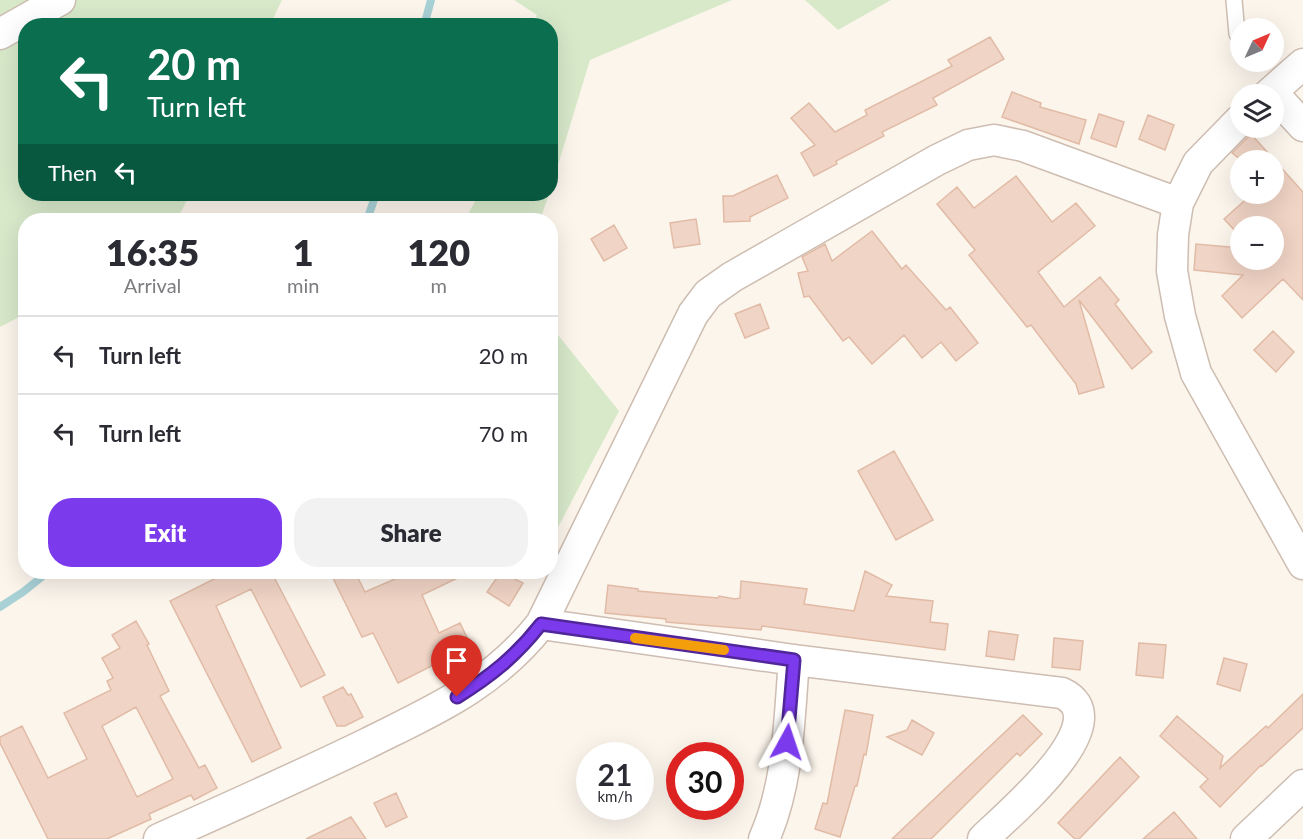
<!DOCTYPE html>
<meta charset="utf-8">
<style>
:root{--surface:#fff;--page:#f2f2f3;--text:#2b2b33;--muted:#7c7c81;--line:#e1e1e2;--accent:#7c3aed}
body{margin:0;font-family:Lato,sans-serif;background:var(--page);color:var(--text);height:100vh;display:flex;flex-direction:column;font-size:22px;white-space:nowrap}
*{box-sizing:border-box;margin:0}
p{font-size:20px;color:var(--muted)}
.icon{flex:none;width:33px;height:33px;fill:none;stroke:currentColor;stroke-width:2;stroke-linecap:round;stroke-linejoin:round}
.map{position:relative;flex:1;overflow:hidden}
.sheet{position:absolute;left:18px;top:213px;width:540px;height:366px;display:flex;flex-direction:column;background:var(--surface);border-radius:24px;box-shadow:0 6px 24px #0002}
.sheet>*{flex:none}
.hud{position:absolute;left:18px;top:18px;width:540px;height:183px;border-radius:24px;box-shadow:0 6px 24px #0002;background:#0b6e4f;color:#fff;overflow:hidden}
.needle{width:39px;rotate:46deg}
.buttons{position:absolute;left:1230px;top:18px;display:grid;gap:12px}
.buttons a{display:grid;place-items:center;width:54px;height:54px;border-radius:50%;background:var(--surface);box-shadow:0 6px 24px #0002;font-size:30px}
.speed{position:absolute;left:576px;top:742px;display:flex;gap:12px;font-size:30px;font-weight:700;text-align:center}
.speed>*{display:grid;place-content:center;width:78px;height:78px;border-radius:50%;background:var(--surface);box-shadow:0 6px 24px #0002;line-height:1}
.speed small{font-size:15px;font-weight:400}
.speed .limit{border:9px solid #d22;background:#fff;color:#111}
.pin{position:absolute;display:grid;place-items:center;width:51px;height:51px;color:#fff;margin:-62px -26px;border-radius:50% 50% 50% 0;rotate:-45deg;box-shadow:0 0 6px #0007}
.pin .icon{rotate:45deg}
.me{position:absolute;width:66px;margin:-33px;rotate:5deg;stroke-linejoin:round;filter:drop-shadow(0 0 4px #0008)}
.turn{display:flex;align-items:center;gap:21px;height:126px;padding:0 30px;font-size:27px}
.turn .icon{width:78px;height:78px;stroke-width:2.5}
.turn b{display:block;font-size:42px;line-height:51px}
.then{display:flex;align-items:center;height:57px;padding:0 30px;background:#0003;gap:12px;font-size:22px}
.eta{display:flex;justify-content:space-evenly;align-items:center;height:102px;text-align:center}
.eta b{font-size:36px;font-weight:800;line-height:42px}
.primary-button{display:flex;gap:12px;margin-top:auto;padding:12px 30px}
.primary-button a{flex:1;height:69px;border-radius:24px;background:var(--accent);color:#fff;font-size:24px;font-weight:800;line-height:69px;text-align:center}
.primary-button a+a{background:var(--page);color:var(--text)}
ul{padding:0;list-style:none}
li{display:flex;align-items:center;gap:18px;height:78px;padding:0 30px;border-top:2px solid var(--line)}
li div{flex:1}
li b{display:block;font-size:22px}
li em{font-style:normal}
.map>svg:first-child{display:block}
.green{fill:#d8e9ca}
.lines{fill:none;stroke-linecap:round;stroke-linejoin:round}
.stream{stroke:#a8d1d6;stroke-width:8}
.building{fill:#f0d4c5;stroke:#e1bba6;stroke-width:1.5;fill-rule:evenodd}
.lane-casing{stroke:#cebdb1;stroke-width:18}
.street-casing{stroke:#cebdb1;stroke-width:33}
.lane{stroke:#fff;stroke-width:15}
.street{stroke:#fff;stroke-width:30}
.route-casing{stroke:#51269a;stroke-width:15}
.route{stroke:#7c3aed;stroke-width:10}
.slow{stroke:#f59e0b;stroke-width:10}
</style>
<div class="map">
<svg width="1303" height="839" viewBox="0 0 1303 839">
<rect width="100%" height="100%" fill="#fcf5ec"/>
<path class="green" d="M0,0H282L270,25L26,26V194H190L177,220H26L25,314L0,327Z
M514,0H732L590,60L551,188L550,26L534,25L537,15Z
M805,0H891L838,30Z
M479,194H549L540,220H465Z
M550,325L619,411L555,533L550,532Z"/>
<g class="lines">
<path class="stream" d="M424,26L431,0
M367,220L376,194
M0,607L23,592L48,572"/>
</g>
<path class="building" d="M990,37L1004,59L933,98L937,105L882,132L884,136L836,161L837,164L814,176L801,153L815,145L791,118L809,103L835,132L867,115L865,110L952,66L948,60Z
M1012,92L1041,103L1040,107L1086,120L1079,144L1002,117Z
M1099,114L1124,122L1116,147L1091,138Z
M1148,115L1174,125L1165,150L1139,139Z
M1251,134L1303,192V300L1283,279L1242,318L1222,296L1243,275L1194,270L1196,244L1240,248V260H1274V226H1240V236L1224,219L1252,194H1276L1274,191V160H1241L1232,153Z
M777,175L788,198L750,217V221L724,222L723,196H733Z
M1016,176L1052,222L1076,203L1095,226L1038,272L1064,307L1100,277L1119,300L1115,304L1152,352L1132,369L1079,300L1104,387L1079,394L1076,384L1031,325L1027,327L969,255L975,250L937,204L957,187L974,208Z
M696,219L700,244L674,248L670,223Z
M614,225L627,248L604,261L591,239Z
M872,231L902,269L906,265L946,310L950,307L978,343L956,361L941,342L922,358L904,335L872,364L849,337L843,341L809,296L804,297L798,273L808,271L802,257L825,244L832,261Z
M760,304L769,328L745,338L735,314Z
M1273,331L1294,352L1276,372L1254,350Z
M894,451L933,520L896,540L858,471Z
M865,571L892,585L886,596L933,601L930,622L948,624L945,650L762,626L761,630L666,622V619L605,613L608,585L638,589V591L718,598L719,596L735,599L740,598L741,581L807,589L804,604L854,611Z
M228,572H286L274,577L325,675L301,687L251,589L216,606L281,748L252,762L170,601Z
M330,572H355L365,592L411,572H470L422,595L439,633L460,623L471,646L398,683L373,633L362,637Z
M501,572L523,583L509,606L487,592Z
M136,621L149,644L147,645L169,691L160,696L199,768L205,765L217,788L194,800L191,795L149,814L151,819L107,839H48L0,743V737L22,726L48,778L87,759L64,713L111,690L107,681L113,678L102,658L120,648L112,635ZM136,707L173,779L137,797L102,726Z
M989,631L1018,635L1014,660L986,656Z
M1054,638L1083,641L1080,670L1052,667Z
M1139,643L1166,645L1163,678L1136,675Z
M1224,658L1247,664L1240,691L1217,684Z
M343,687L348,695L351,694L363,717L345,726H337L323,697Z
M1303,694V728L1262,766L1261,765L1220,807L1200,787L1208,779L1160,736L1177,716L1223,756L1220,768L1266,726L1268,728Z
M845,710L873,715L866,755L864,754L857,786H855L840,837L815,829L823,803L827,804Z
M1023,715L1042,734L1020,756L1017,753L931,839H892Z
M912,720L934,733L922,755L887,737L907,730Z
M1120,757L1139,777L1079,839H1075L1058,823Z
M396,793L407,817L386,827L374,803Z
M1174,812L1197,839H1143Z
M351,817L366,839H306Z"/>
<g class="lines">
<g class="lane-casing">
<path id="lane" d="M1234,0L1237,34"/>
</g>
<g class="street-casing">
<path id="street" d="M0,34L60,0
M1272,92L1303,126
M1269,94L1303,64
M1240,120L1198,163L1178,203L1173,235L1172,271L1180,316L1196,373L1303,564
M541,624L794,660L1062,693C1122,721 1006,816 983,839
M159,839C228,808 298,777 366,744C434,710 492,686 541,624L693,314L708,294L732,277L937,160L968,145L994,140L1023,146L1178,203
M764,839C789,783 789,720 794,660
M1246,839L1303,785"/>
</g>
<use href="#lane" class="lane"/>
<use href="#street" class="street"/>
</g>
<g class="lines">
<g class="route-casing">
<path id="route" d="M457,697C491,676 516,656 541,624L794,660L787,742"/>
</g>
<use href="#route" class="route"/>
<path class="slow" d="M635,638L724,650"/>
</g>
</svg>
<div class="buttons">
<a><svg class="needle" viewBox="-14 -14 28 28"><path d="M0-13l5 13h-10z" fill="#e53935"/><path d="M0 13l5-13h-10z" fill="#7c7c81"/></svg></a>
<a><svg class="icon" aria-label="layers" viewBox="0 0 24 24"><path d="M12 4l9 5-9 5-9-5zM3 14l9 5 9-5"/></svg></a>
<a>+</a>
<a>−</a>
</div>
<div class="speed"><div>21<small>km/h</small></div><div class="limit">30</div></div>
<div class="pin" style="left:457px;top:697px;background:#d93025"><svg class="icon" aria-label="arrive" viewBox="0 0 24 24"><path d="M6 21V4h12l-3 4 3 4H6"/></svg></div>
<svg class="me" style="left:787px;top:742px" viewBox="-20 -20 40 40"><path d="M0-17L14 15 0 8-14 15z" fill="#7c3aed" stroke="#fff" stroke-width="4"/></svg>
<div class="hud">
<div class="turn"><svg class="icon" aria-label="left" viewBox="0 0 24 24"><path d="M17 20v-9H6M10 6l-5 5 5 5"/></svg><div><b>20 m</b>Turn left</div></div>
<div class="then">Then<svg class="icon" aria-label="left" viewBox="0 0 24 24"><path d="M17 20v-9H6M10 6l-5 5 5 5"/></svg></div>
</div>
<section class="sheet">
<div class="eta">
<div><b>16:35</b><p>Arrival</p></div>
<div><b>1</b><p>min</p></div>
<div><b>120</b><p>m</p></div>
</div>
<ul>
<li><svg class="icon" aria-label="left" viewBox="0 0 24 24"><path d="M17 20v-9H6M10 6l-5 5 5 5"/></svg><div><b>Turn left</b></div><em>20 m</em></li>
<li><svg class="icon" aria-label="left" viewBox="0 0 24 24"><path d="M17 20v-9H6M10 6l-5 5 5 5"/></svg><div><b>Turn left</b></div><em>70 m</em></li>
</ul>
<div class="primary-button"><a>Exit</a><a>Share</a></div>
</section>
</div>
